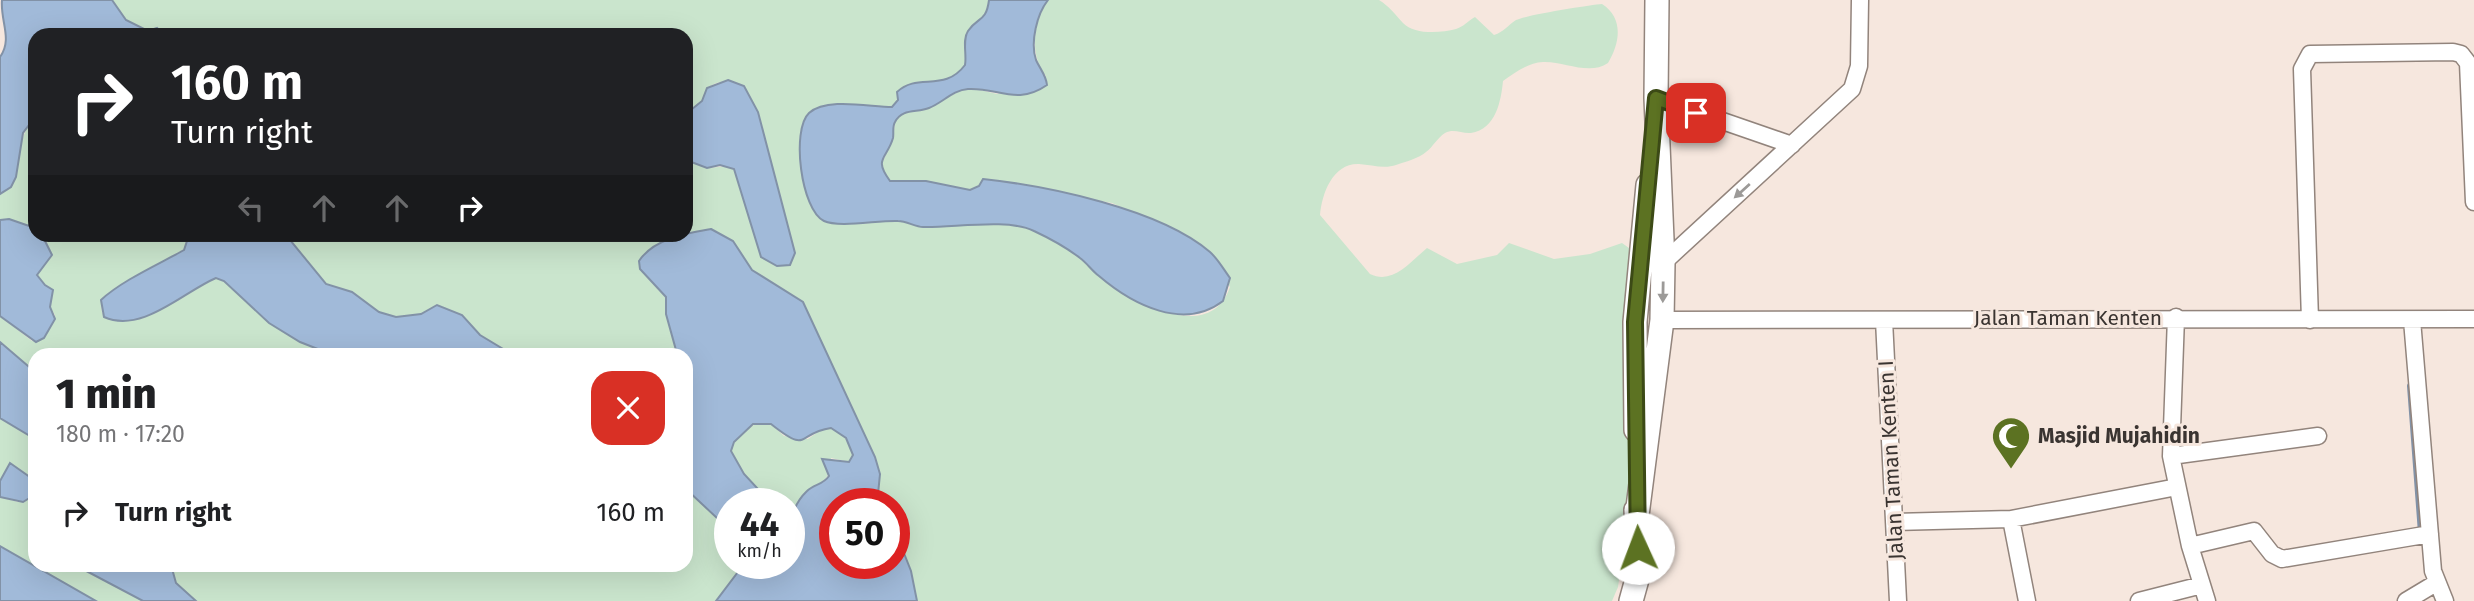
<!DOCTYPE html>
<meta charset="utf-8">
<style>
:root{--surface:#fff;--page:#f6f6f6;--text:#202124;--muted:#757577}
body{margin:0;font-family:"Fira Sans",sans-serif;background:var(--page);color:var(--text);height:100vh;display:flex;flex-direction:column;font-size:26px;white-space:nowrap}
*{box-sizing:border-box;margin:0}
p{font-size:23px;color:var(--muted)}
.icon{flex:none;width:38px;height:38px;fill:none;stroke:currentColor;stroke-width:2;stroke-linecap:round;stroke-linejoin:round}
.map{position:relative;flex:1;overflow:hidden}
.sheet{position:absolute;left:28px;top:348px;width:665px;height:224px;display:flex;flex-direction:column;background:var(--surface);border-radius:21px;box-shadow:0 7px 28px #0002}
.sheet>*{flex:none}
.banner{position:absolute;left:28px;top:28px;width:665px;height:214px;border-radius:21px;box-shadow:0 7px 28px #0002;background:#202124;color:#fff;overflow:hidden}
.speed{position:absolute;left:714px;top:488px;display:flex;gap:14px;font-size:35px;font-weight:700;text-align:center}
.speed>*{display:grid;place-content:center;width:91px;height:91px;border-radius:50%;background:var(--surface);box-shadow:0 7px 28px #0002;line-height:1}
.speed small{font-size:18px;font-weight:400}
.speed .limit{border:10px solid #d22;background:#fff;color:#111}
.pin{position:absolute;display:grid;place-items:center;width:60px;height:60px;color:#fff;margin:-30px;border-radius:14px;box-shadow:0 4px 10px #0006}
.me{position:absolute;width:77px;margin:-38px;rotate:358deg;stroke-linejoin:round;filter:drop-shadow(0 0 5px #0008)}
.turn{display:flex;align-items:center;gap:24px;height:147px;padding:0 28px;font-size:32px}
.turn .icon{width:91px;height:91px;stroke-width:2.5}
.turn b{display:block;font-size:49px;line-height:60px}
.lanes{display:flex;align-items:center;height:66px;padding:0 28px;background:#0003;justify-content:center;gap:35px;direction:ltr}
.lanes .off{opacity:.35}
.round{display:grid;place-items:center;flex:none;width:74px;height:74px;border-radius:21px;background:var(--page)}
.head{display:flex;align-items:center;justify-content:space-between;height:119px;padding:0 28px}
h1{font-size:42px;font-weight:800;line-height:52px}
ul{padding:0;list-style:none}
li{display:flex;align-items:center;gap:21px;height:91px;padding:0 28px}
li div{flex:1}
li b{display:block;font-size:26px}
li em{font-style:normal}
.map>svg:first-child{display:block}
.green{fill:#cae5cd}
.water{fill:#a1bad9;stroke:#8292a7;stroke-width:2}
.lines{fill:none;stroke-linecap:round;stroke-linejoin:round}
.stream{stroke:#8292a7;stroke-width:6}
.street-casing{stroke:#92847c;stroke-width:19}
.secondary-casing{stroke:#92847c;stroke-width:26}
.street{stroke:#fff;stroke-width:16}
.secondary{stroke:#fff;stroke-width:23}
.oneway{fill:#9c9a98}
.route-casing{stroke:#3c4a16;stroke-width:18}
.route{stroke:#5c7222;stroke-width:12}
.labels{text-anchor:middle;stroke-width:6;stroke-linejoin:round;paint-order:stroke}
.street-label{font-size:21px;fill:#3a3431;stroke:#f6e7de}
.poi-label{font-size:21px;font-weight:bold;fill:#3a3431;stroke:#f6e7de;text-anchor:start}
</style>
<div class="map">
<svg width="2474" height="601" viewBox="0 0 2474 601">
<rect width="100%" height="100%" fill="#f6e7de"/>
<path class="green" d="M112,0H989C986,23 978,16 968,31C962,40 967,55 965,65C947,89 912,84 892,107C872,106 825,99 809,113C791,130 801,210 824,221C838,228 880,221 898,221C907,221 915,226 923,227C953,228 1008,218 1034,231C1049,238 1067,248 1080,258C1088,264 1094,273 1103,279C1135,302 1210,345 1230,287L1211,253L1183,235L1112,203L983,179L979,186L971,190L926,181H890L881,166L893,138L895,122L903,112L930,108L961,90H980L997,94L1046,76C1029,56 1033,21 1048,0H1379C1390,7 1394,13 1403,23C1414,35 1441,33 1456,29C1463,27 1468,21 1475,17L1494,35C1504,32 1508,25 1516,20C1526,15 1590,5 1602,4C1624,18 1620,43 1608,63C1589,76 1564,61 1543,62C1527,63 1514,73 1503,81C1501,101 1496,129 1471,133C1462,134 1454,128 1445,133C1437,138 1433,147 1426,152C1419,158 1405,162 1396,165C1385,169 1371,165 1359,164C1333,163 1322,193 1320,215L1370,274C1393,285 1410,262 1427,248L1457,264L1497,255L1509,243L1554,259L1590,254L1622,243L1629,248L1650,334L1628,517L1618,587L1612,601H917L911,571L894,528V504H877L880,474L875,457L803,302L752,270L733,241L711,229L686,233V160L707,168L730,166L737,172L761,257L795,253L758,112C747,89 734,71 707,88L702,101L686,114V35H165L157,28L148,31L126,20Z
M35,117V228L9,219L0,220V194C27,180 11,141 35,117Z
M70,234L142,237L189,235L184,249C159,264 121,281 101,300L102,313L117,321H130L166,306L216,278L224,281L269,323L300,342L333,355H35V372L0,342V316L32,341L44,338L55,315L50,307L53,290L45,285L37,275C45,253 58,260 42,235L62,239Z
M286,235H681L651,248L639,261L640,269L666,297V314L679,355H513L480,335L462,315L437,305L422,314L396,317L379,312L352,292L326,284Z
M0,418L35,439V565H75L143,601H96L0,546V497L18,502L31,477L10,463L0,481Z
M762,423L771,424L784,436L808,439L822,429L831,428C844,434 849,441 853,455L849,462L831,458C828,482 828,477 810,489C801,495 794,510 790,519L789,504H772L744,474L731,450C735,438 749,424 762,423Z
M686,489L718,519L730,525V564H744L716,601H196L176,583L171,565H686Z"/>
<path class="water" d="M2,0H112L126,20L148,31L157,28L164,35H35V117L23,133L16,177L11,187L0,194V57C13,39 0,21 2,0Z
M989,0H1048C1037,14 1030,42 1036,60C1040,69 1046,75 1047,85C1017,106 997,87 968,89C953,90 942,103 929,108C917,113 902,108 895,122C892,127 894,133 893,138C887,159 873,158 890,181H926L970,190L979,186L983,179C1048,186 1160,209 1210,252C1218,259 1224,270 1230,278L1223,301C1184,331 1133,305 1099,276C1092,271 1087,263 1080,258C1067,248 1049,238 1034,231C1008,218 953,228 923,227C915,227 907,221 898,221C879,220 839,228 824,221C801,210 791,130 809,113C827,97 870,107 892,107L898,100L897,92C918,72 944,93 965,65C967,55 962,40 968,31C978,16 986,23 989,0Z
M728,80L744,86L758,112L795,253L790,265L777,266L761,257L734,169L720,165L707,168L686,160V114L702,101L707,88Z
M9,219L35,228V234L42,235L52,255L37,275L45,285L53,290L50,307L55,319L44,338L36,342L0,316V220Z
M711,229L733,241L752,270L803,302L875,457L880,474L877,504H835V564H894V528L911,571L917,601H716L744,564H789C789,537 786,511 807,491C814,484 823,485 829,476L822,459L849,462L853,455L846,438L831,428C796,433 810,455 771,424H753L734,442L731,451L744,474L772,504H730V525L718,519L686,489V411L691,372L686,355H679L676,350L666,314V297L640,269L639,261C654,238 688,233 711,229Z
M189,235H286L326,284L352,292L379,312L396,317L421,314L437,305L462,315L480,335L513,355H333L300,342L269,323L224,281L216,278C183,292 142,334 104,317L101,300C121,281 159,264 184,250Z
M0,342L35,372V439L0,418Z
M10,463L34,480L31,497L23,502L0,497V481Z
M0,546L96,601H0Z
M75,565H171L176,583L196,601H143Z"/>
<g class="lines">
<path class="stream" d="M2410,386L2421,533"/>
<g class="street-casing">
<path id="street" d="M1656,98L1792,145
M1663,263L1852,89L1859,66L1860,0
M2176,317L2171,456L2190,546L2207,601
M1662,320L2474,319
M1884,320L1898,601
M2310,320L2302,69L2310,54L2453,52L2461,54L2468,63L2474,202
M2412,320L2433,571L2445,601
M2171,456L2318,436
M2011,519L2027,601
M1894,522L2011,519L2177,487
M2190,546L2254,531L2272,554L2282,559L2430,534
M2139,601L2202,585
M2406,601L2436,583"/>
</g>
<g class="secondary-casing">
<path id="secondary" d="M1636,430L1635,322L1648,185
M1636,523L1662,320L1663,263L1656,98L1657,0
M1631,601L1639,572L1636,510"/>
</g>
<use href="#street" class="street"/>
<use href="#secondary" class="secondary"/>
</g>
<defs><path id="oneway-solid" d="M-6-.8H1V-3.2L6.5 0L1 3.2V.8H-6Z" transform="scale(1.75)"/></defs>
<g class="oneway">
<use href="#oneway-solid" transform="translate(1742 191) rotate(138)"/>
<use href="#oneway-solid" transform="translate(1663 292) rotate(91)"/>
</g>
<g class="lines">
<g class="route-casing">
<path id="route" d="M1638,548L1635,322L1656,98L1696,113"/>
</g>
<use href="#route" class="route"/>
</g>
<defs>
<g id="mosque-pin" transform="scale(2.0125)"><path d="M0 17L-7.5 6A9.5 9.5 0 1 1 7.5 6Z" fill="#5c7222" stroke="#f6e7de"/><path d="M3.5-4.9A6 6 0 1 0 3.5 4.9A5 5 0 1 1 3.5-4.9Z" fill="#fff"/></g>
</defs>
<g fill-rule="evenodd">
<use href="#mosque-pin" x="2011" y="436"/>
</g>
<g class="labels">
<g class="street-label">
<text x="2068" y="325">Jalan Taman Kenten</text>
<text transform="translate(1891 460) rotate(-93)" y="7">Jalan Taman Kenten I</text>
</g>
<g class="poi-label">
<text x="2038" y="443">Masjid Mujahidin</text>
</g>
</g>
</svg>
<div class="speed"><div>44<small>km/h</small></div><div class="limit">50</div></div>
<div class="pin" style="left:1696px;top:113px;background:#d93025"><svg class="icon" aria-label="arrive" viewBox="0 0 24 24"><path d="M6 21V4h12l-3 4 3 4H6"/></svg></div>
<svg class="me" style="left:1638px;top:548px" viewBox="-20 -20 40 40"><circle r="19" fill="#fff"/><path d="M0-13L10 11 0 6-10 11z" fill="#5c7222"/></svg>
<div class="banner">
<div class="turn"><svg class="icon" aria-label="right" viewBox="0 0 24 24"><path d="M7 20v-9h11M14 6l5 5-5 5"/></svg><div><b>160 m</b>Turn right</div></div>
<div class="lanes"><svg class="icon off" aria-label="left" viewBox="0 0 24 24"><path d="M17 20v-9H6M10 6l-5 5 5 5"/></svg><svg class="icon off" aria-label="ahead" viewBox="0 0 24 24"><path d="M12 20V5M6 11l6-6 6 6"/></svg><svg class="icon off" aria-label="ahead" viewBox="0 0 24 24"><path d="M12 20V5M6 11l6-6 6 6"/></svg><svg class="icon" aria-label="right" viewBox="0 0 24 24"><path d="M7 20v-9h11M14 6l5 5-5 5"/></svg></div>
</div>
<section class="sheet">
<div class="head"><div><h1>1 min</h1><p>180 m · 17:20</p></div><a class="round" style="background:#d93025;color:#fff"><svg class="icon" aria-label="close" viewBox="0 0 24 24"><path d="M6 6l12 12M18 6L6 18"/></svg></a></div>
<ul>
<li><svg class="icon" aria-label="right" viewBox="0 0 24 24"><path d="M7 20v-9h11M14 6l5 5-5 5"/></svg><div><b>Turn right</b></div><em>160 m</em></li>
</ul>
</section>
</div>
